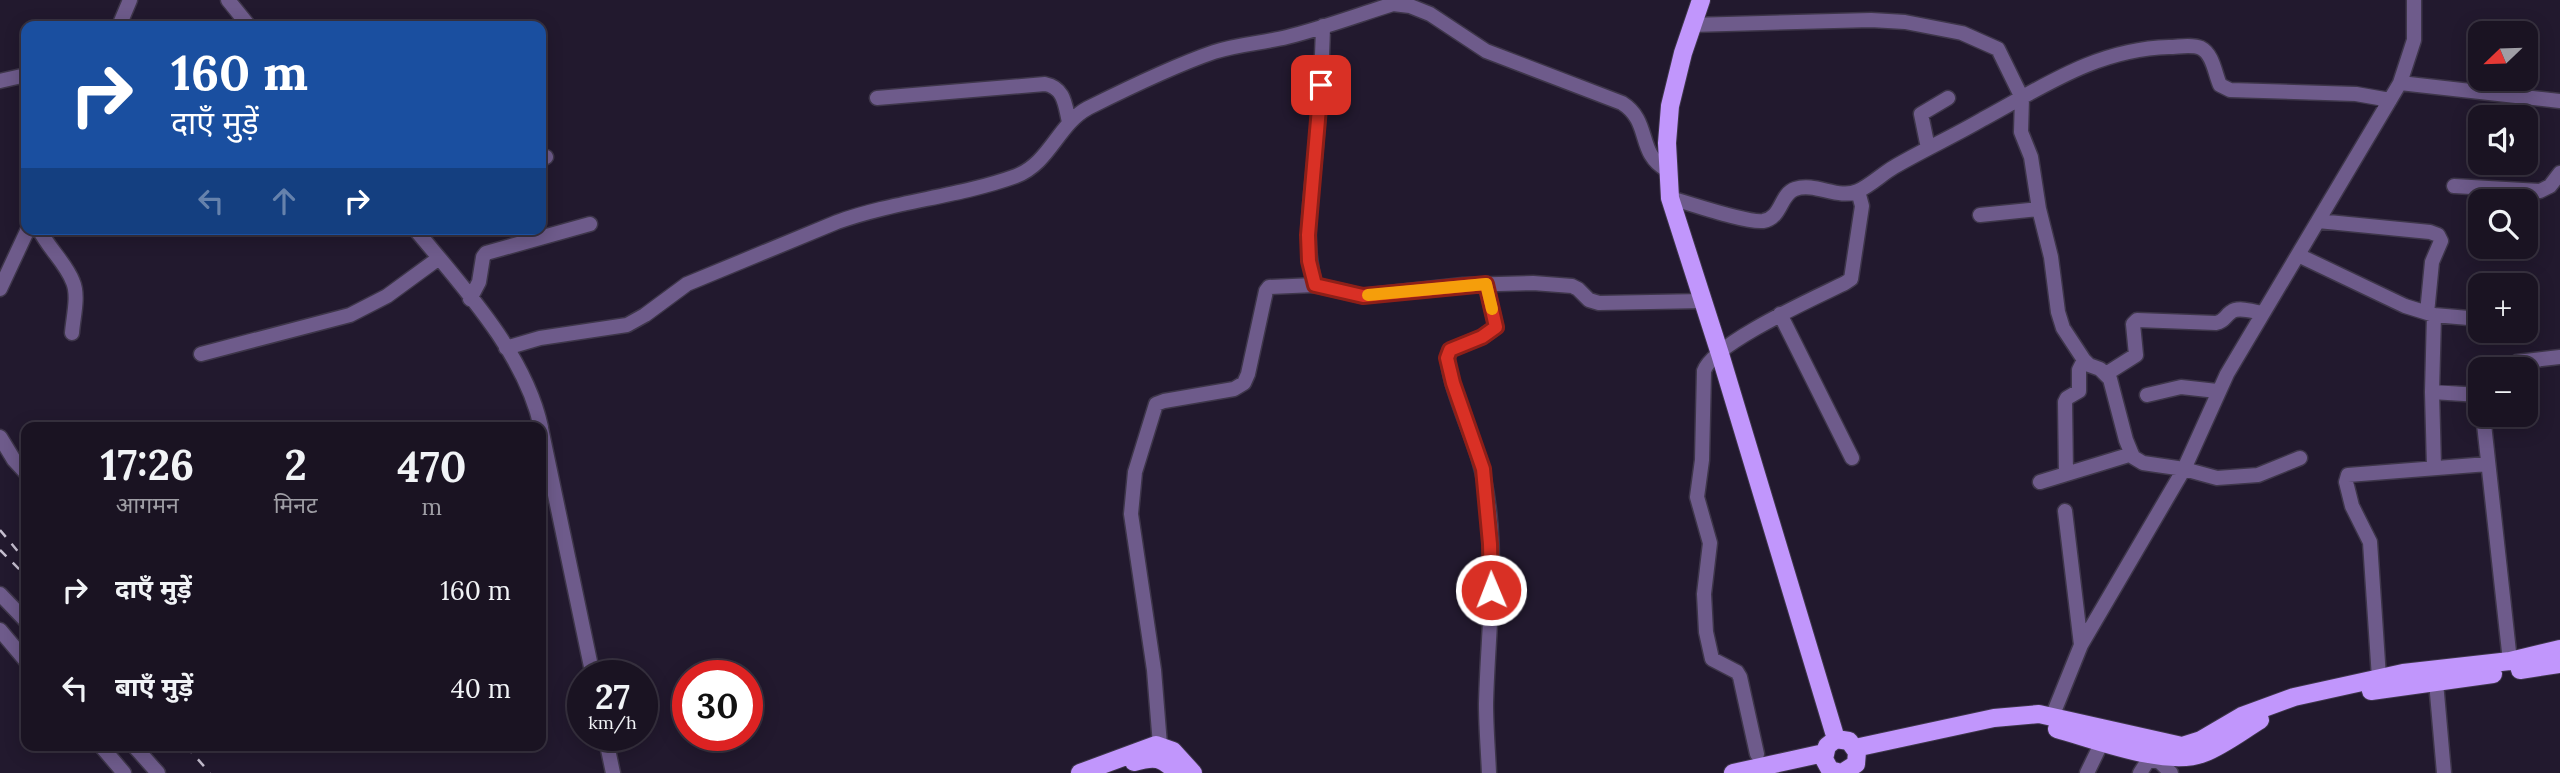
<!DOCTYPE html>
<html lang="hi">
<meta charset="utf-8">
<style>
:root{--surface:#1a1322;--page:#27202f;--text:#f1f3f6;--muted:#9f9ea5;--line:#383240}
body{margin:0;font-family:Lora,"Noto Sans Devanagari",serif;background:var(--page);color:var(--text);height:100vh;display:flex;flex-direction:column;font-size:26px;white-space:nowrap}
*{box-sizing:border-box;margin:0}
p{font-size:23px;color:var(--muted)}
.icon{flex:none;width:38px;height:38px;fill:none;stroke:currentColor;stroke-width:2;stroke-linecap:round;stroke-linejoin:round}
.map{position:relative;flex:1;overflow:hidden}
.drawer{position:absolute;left:21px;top:422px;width:525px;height:329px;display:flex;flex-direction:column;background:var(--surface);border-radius:14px;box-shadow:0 4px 18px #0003,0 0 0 2px var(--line)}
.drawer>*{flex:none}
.guide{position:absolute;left:21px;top:21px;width:525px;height:214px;border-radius:14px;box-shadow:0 4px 18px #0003,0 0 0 2px var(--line);background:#1a4fa0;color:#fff;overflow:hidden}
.needle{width:46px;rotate:247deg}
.fabs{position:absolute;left:2468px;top:21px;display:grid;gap:14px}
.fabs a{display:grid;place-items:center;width:70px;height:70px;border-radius:14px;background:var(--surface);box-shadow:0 4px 18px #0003,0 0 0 2px var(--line);font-size:35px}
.speed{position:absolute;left:567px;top:660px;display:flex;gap:14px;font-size:35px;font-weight:700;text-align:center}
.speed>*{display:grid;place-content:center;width:91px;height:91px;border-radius:50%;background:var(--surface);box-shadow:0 4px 18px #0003,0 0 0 2px var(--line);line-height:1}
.speed small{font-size:18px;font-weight:400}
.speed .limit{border:10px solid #d22;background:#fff;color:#111}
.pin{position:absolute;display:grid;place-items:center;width:60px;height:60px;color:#fff;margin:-30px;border-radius:14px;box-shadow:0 4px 10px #0006}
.me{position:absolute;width:77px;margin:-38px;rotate:359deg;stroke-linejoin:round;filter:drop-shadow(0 0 5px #0008)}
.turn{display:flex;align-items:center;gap:24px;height:147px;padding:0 35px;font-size:32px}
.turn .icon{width:91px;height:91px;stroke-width:2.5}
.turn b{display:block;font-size:49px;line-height:60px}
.lanes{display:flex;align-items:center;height:66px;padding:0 35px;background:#0003;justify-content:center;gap:35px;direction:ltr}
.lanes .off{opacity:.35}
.eta{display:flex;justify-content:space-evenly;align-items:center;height:119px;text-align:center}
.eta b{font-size:42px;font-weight:700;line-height:49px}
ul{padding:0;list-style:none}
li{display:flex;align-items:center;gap:21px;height:98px;padding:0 35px}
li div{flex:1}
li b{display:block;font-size:26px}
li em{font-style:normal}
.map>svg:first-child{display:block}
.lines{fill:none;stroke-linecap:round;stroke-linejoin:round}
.minor-casing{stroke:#3e364a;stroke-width:17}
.major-casing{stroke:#3e364a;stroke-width:20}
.minor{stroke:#6e5b8b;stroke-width:14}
.major{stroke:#c196fc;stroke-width:18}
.rail{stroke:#c5becf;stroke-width:2.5;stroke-dasharray:9 9;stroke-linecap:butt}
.route-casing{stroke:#8d1f18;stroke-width:18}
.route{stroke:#d93025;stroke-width:12}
.slow{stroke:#f59e0b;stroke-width:12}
</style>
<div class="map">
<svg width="2560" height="773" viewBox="0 0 2560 773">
<rect width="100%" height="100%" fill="#22192e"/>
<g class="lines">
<g class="minor-casing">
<path id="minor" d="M228,0L249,26
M1691,25L1871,20L1905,22L1962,33L1998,49L2022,98L2021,132L2031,157L2039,209L2051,257L2058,312L2063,328L2084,360L2089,365L2100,369L2110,379L2126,440L2133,457L2143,463L2184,469L2217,478L2258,475L2300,458
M119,26L130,0
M0,81L26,75
M2400,83L2560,101
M877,98L1045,84C1065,88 1065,105 1069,122
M1928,148L1921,114L1948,98
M541,159L546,157
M2454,186L2540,191L2550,186L2560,173
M1670,198C1689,203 1746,223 1763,221C1782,218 1780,194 1795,189C1816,182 1838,200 1858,191C1871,185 1882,174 1894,167C1923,150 1954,136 1983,119C2044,86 2097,49 2169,47C2179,47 2192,44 2201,48C2213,54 2215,74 2220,85L2230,90L2356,94L2390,100
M1980,215L2039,209
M2318,221L2430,232L2438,235L2441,241L2432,262L2427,313
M39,229C48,248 66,263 73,282C79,296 73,318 72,333
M415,229C462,286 525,353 541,427
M2298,255L2405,306L2434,315L2480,319
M1486,284L1496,327L1482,337L1450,350C1441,364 1467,423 1473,441C1504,524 1488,617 1486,704C1486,727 1488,750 1489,773
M1315,285C1303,240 1311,201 1315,156C1319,112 1322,69 1323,26
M0,289L28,229
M470,299L479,282L483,257L486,253L590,224
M1780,314L1852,458
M506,348L540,338L627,325L645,315L687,284L837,222C895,201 958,197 1016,176C1050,163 1058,124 1088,108C1128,88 1173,66 1214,52C1238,44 1263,43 1287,37C1323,28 1358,15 1393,4L1410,6L1430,14L1486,51L1622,103C1652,122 1636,153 1667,170
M201,354L350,315L387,296L439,258
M2510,369L2513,364L2517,362L2560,357
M2106,374L2136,355L2133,324L2137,320L2216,323C2225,321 2224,317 2231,312C2239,306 2254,312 2263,313
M2432,392L2480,395
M2147,395L2181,387L2217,391
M2483,415L2510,661
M541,428L593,676
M0,437L14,460L26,473
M2434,467L2432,392L2434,315
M2066,474L2065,402L2067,398L2079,391V370L2084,360
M2040,482L2132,454
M2065,511L2081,645
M0,594L26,621
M0,630L26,661
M2379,678L2370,542L2352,506L2346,482L2348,475L2488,464
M2436,682L2444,773
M2052,717L2081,645L2184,469L2227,374L2400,83L2414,40V0
M605,735L613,773
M1160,745L1154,670L1131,514L1135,472L1156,404L1164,401L1234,389L1244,383L1248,374L1266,291L1269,287L1315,285L1363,296L1463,285L1533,283L1572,286L1578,289L1589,300L1599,303L1703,301
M101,746L124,773
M134,746L158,773
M1757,754L1740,677L1737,672L1712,659L1706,632L1704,594L1710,543L1697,497L1702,460L1704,371C1713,343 1817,297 1845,283L1851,279L1862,206L1858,191
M2087,773L2102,742
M2140,773L2149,759L2160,762L2171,773"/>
</g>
<g class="major-casing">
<path id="major" d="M1701,0L1683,53L1670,106L1667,143L1670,198L1720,354L1836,739
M2520,670L2560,664
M2371,691L2493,674
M2057,729C2094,739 2168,768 2204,753C2224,745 2242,731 2260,720
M1855,748L1994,718L2039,714L2182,746L2201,740L2242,716L2294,697L2403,673L2510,661L2560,649
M1134,762C1155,756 1162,757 1177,773
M1080,773L1156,745L1173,751L1193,773
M1733,773L1824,753
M1841,773L1830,770L1824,759L1827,746L1836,739L1849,741L1857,752L1856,764L1842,773"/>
</g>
<use href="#minor" class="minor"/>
<use href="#major" class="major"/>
<path class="rail" d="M0,530L26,561
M0,550L26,576
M186,746L210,773"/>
</g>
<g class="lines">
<g class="route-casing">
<path id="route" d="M1321,85L1308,235L1309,261L1315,285L1363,296L1486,284L1496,327L1482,337L1450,350L1447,358L1453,383L1483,469L1490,544L1491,590"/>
</g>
<use href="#route" class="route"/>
<path class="slow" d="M1368,295L1486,284L1492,309"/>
</g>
</svg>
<div class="fabs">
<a><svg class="needle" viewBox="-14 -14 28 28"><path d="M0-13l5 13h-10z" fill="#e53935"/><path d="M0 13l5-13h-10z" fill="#9f9ea5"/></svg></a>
<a><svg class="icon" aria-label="sound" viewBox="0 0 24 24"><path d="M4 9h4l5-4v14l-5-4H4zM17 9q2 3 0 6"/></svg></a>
<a><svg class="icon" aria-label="search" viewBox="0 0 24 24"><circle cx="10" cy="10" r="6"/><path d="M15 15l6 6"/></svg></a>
<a>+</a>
<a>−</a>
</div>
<div class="speed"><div>27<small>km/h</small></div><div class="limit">30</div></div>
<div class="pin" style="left:1321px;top:85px;background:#d93025"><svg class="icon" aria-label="arrive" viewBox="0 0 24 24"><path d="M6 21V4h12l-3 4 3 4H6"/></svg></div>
<svg class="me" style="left:1491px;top:590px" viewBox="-20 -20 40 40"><circle r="17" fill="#d93025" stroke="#fff" stroke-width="3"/><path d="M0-11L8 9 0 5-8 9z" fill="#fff"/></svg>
<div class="guide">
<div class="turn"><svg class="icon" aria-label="right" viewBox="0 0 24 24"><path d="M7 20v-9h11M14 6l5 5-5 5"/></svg><div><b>160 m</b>दाएँ मुड़ें</div></div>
<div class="lanes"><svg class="icon off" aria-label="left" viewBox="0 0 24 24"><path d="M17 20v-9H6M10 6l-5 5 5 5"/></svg><svg class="icon off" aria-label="ahead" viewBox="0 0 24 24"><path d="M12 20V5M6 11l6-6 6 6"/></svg><svg class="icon" aria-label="right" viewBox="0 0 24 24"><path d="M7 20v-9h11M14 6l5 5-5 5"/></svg></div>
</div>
<section class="drawer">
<div class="eta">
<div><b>17:26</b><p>आगमन</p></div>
<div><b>2</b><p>मिनट</p></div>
<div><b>470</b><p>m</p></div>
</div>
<ul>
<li><svg class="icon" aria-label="right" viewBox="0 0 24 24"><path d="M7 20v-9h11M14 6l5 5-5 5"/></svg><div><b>दाएँ मुड़ें</b></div><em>160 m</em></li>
<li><svg class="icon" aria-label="left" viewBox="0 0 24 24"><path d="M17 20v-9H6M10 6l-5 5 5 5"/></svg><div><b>बाएँ मुड़ें</b></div><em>40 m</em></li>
</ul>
</section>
</div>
